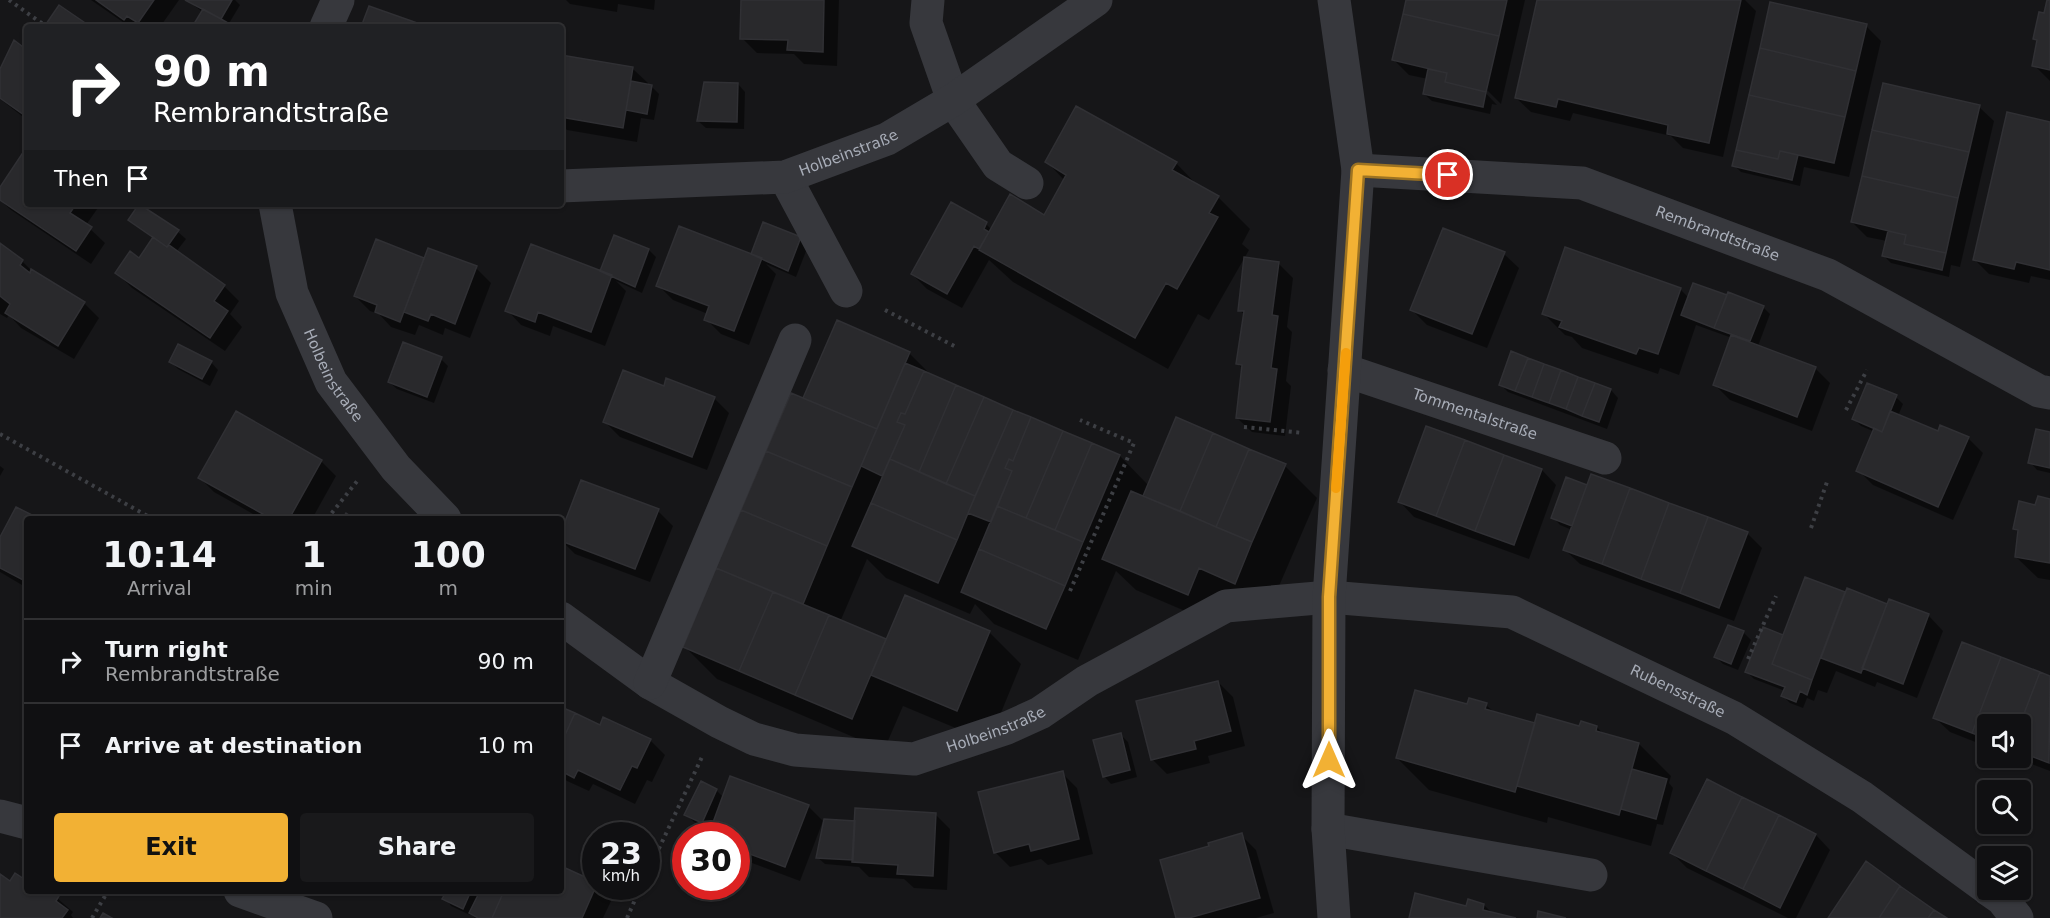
<!DOCTYPE html>
<meta charset="utf-8">
<style>
:root{--surface:#101012;--page:#19191b;--text:#f1f3f6;--muted:#9c9d9f;--line:#303032;--accent:#f2b134}
body{margin:0;font-family:"DejaVu Sans",sans-serif;background:var(--page);color:var(--text);height:100vh;display:flex;flex-direction:column;font-size:22px;white-space:nowrap}
*{box-sizing:border-box;margin:0}
p{font-size:20px;color:var(--muted)}
.icon{flex:none;width:33px;height:33px;fill:none;stroke:currentColor;stroke-width:2;stroke-linecap:round;stroke-linejoin:round}
.map{position:relative;flex:1;overflow:hidden}
.sheet{position:absolute;left:24px;top:516px;width:540px;height:378px;display:flex;flex-direction:column;background:var(--surface);border-radius:6px;box-shadow:0 2px 4px #0004,0 0 0 2px var(--line)}
.sheet>*{flex:none}
.top-card{position:absolute;left:24px;top:24px;width:540px;height:183px;border-radius:6px;box-shadow:0 2px 4px #0004,0 0 0 2px var(--line);background:#202124;color:#fff;overflow:hidden}
.fabs{position:absolute;left:1977px;top:714px;display:grid;gap:12px}
.fabs a{display:grid;place-items:center;width:54px;height:54px;border-radius:6px;background:var(--surface);box-shadow:0 2px 4px #0004,0 0 0 2px var(--line);font-size:30px}
.speed{position:absolute;left:582px;top:822px;display:flex;gap:12px;font-size:30px;font-weight:700;text-align:center}
.speed>*{display:grid;place-content:center;width:78px;height:78px;border-radius:50%;background:var(--surface);box-shadow:0 2px 4px #0004,0 0 0 2px var(--line);line-height:1}
.speed small{font-size:15px;font-weight:400}
.speed .limit{border:9px solid #d22;background:#fff;color:#111}
.pin{position:absolute;display:grid;place-items:center;width:51px;height:51px;color:#fff;margin:-26px;border:3px solid #fff;border-radius:50%;box-shadow:0 2px 6px #0007}
.me{position:absolute;width:66px;margin:-33px;rotate:0deg;stroke-linejoin:round;filter:drop-shadow(0 0 4px #0008)}
.turn{display:flex;align-items:center;gap:21px;height:126px;padding:0 30px;font-size:27px}
.turn .icon{width:78px;height:78px;stroke-width:2.5}
.turn b{display:block;font-size:42px;line-height:51px}
.then{display:flex;align-items:center;height:57px;padding:0 30px;background:#0003;gap:12px;font-size:22px}
.eta{display:flex;justify-content:space-evenly;align-items:center;height:102px;text-align:center}
.eta b{font-size:36px;font-weight:800;line-height:42px}
.cta{display:flex;gap:12px;margin-top:auto;padding:12px 30px}
.cta a{flex:1;height:69px;border-radius:6px;background:var(--accent);color:#111;font-size:24px;font-weight:800;line-height:69px;text-align:center}
.cta a+a{background:var(--page);color:var(--text)}
ul{padding:0;list-style:none}
li{display:flex;align-items:center;gap:18px;height:84px;padding:0 30px;border-top:2px solid var(--line)}
li div{flex:1}
li b{display:block;font-size:22px}
li em{font-style:normal}
.map>svg:first-child{display:block}
.shadow{fill:#0007}
.building{fill:#29292c;stroke:#303034;stroke-width:1.5}
.lines{fill:none;stroke-linecap:round;stroke-linejoin:round}
.path{stroke:#3d3f44;stroke-width:4;stroke-dasharray:3 4.5;stroke-linecap:butt}
.minor{stroke:#37383d;stroke-width:33}
.route-casing{stroke:#9d7322;stroke-width:15}
.route{stroke:#f2b134;stroke-width:10}
.slow{stroke:#f59e0b;stroke-width:10}
.labels{text-anchor:middle;stroke-width:6;stroke-linejoin:round;paint-order:stroke}
.street-label{font-size:15px;fill:#a8adb8;stroke:#111113}
</style>
<div class="map">
<svg width="2050" height="918" viewBox="0 0 2050 918">
<rect width="100%" height="100%" fill="#161618"/>
<path class="shadow" d="M91,0H179L160,27H130Z
M186,0H235L240,5L228,25L231,27H194L203,12Z
M566,0H655L654,10L618,4L617,12L570,4Z
M743,0H839L837,66L804,64L794,54L757,53L742,38Z
M1407,0H1525L1501,104L1482,85L1480,87L1497,105L1492,104L1490,114L1432,101L1424,94L1428,79L1409,75L1394,60Z
M1539,0H1745L1756,11L1723,157L1683,148L1671,136L1573,113L1570,121L1531,112L1516,98Z
M2049,0H2050V81L2034,65L2038,43L2035,39Z
M1866,26L1881,41L1849,177L1804,167L1800,186L1741,172L1734,165Z
M27,51V120L0,99V73Z
M562,56L633,69L648,83L647,86H651L659,94L654,120L641,118L637,142L567,130L561,124Z
M738,84L745,92L744,129L706,128L698,121Z
M1979,107L1994,121L1960,267L1951,265L1949,277L1891,263L1884,256L1887,241L1867,237L1852,222Z
M2050,123V280L2031,276L2029,283L1989,274L1974,259Z
M27,150V204L100,205L86,225L105,243L91,264L11,210L0,200V190Z
M1047,162L1176,163L1198,186L1218,197L1250,229L1242,244L1249,250L1209,320L1198,314L1168,369L1013,282L989,260L962,308L927,289L912,274L986,224L992,230L1045,217L1065,181Z
M140,205L178,232L186,239L176,252L224,286L239,301L230,314L242,327L225,351L132,288L117,273L140,260L154,239L130,219Z
M1444,230L1504,254L1519,268L1487,348L1427,325L1412,310Z
M615,237L649,250L656,257L642,293L616,281L626,291L605,346L553,326L550,336L521,325L507,310L601,273Z
M801,238L808,246L796,277L766,264L776,274L749,345L721,334L706,319L708,314L673,300L658,285Z
M377,241L425,260L476,268L491,283L470,338L445,328L443,335L419,325L415,335L391,327L379,314L370,311L355,296Z
M0,245L22,261L33,272L85,304L99,318L74,359L21,328L9,315L7,318L0,314Z
M1278,263L1293,278L1287,327L1292,332L1286,381L1291,386L1285,436L1252,432L1237,418L1243,369L1238,364L1245,315L1239,310Z
M1680,289L1689,298L1763,307L1770,314L1758,346L1815,368L1830,383L1812,431L1730,400L1715,385L1732,338L1696,325L1679,375L1660,368L1658,374L1582,348L1572,337L1565,335L1544,314Z
M837,322L909,353L933,377L1120,456L1149,486L1285,466L1317,498L1267,614L1231,599L1220,626L1136,590L1116,571L1078,660L994,624L975,604L970,614L886,578L867,559L840,622L887,641L989,632L1021,664L989,742L903,706L884,750L717,679L685,647L792,395L804,400Z
M1512,353L1611,390L1618,398L1607,429L1508,392L1500,384Z
M441,359L448,366L434,403L397,389L389,382Z
M170,361L211,362L218,370L210,386L178,369Z
M665,388L714,398L729,413L707,470L620,437L605,422Z
M1896,397L1903,404L1898,416L1939,433L1968,438L1983,453L1953,520L1873,485L1858,470L1875,432L1861,426L1854,419Z
M1427,428L1542,470L1556,485L1529,559L1414,517L1400,502Z
M2050,433V473L2037,470L2030,462Z
M321,461L336,476L312,519H262L214,492L200,478Z
M0,466L4,469L0,476Z
M2050,500V580L2038,578L2016,557L2019,533L2014,528L2036,507Z
M17,509L37,519H27V588L0,572V541Z
M658,511L673,526L650,582L575,554L561,540V536Z
M1553,517L1747,533L1762,548L1734,621L1580,564L1565,550L1572,530L1560,525Z
M1806,579L1846,594L1848,590L1888,606L1890,601L1929,616L1943,631L1917,698L1877,682L1875,687L1836,671L1827,693L1818,690L1814,701L1807,698L1803,708L1790,703L1783,696L1785,691L1754,679L1747,672L1783,638Z
M1743,632L1751,640L1738,670L1723,664L1716,657Z
M1963,644L2050,677V771L2015,758H2020V724H1988V747L1950,732L1935,718Z
M1218,682L1233,697L1245,746L1208,756L1210,763L1167,774L1152,759Z
M1486,705L1495,713L1536,724L1597,727L1604,735L1639,744L1671,776L1669,783L1673,788L1663,825L1657,824L1651,846L1548,817L1547,823L1429,790L1397,758L1468,706Z
M561,708L600,727L650,740L665,755L652,782L647,780L635,804L593,784L589,791L567,781L561,775Z
M1121,735L1128,742L1137,777L1111,784L1104,776Z
M1062,773L1077,788L1093,854L1048,865L1041,859L1010,867L995,852Z
M716,790L724,798L808,806L823,821L800,881L736,857V836L711,830L694,822L686,814Z
M935,814L950,829L947,890L914,888L904,879L869,877L859,867L825,864L817,857Z
M1241,835L1256,850L1274,913L1256,918H1177L1211,847Z
M1816,835L1830,850L1796,918H1788L1687,868L1672,853Z
M561,868L599,886L612,899L603,918H475L471,914L470,915L451,906L445,897L433,891H561Z
M0,876L10,883H27V891H49L73,912L71,915L73,918H0Z
M1484,905L1492,913L1510,918H1410Z"/>
<path class="building" d="M96,0H154L138,23L127,16L124,20Z
M185,0H232L221,19Z
M741,0H824L823,52L787,50L788,40L740,39Z
M1406,0H1507L1499,36L1403,14Z
M1537,0H1741L1709,143L1667,134L1668,125L1558,99L1556,107L1515,98Z
M2047,0H2050V70L2032,66L2037,40L2033,39L2039,12L2044,13Z
M1770,2L1867,24L1856,71L1760,48Z
M59,5L91,27H51L46,24Z
M369,6L420,24L425,27H361Z
M203,9L221,19L235,27H192Z
M1403,14L1499,36L1486,92L1445,82L1447,73L1392,60Z
M14,40L27,50V117L0,98V69Z
M1760,48L1856,71L1845,117L1749,95Z
M561,55L633,67L623,128L561,117Z
M1428,69L1447,73L1445,82L1486,92L1483,107L1423,94Z
M631,81L652,85L647,114L626,110Z
M704,82L738,83L737,122L697,121Z
M1883,83L1980,105L1969,152L1872,130Z
M1749,95L1845,117L1834,163L1780,151L1778,159L1736,150Z
M1076,106L1177,162L1172,170L1219,196L1209,213L1218,217L1177,289L1166,283L1135,338L979,250L1010,194L1044,215L1066,175L1045,162Z
M2007,112L2050,122V270L2016,262L2014,269L1973,260Z
M1872,130L1969,152L1958,198L1862,176Z
M26,148L27,204H76L70,213L92,227L76,251L0,200V187Z
M1736,150L1778,159L1780,151L1798,155L1792,180L1732,166Z
M1862,176L1958,198L1946,253L1904,244L1906,235L1851,222Z
M951,202L987,222L984,229L989,232L979,249L974,246L947,294L911,274Z
M139,204L179,230L167,247L128,220Z
M763,222L801,237L788,271L751,254Z
M679,226L762,258L734,331L704,320L709,306L656,286Z
M1443,228L1505,252L1472,334L1410,310Z
M1888,231L1906,235L1904,244L1946,253L1942,270L1882,256Z
M614,235L649,249L635,287L600,271Z
M153,237L167,247L169,245L225,285L214,301L228,311L210,338L115,273L130,251L139,258Z
M376,239L424,258L400,322L375,312L377,305L354,296Z
M0,243L23,260L20,265L30,273L31,269L85,302L58,346L5,313L10,304L0,296Z
M531,244L612,275L591,332L538,312L535,322L505,311Z
M1565,247L1681,288L1658,354L1639,348L1636,354L1559,327L1562,321L1542,314Z
M428,248L477,266L455,324L431,314L428,321L404,312Z
M1244,257L1279,262L1272,315L1278,316L1271,368L1277,369L1270,422L1236,418L1242,365L1236,364L1244,311H1238Z
M1693,283L1727,295L1714,328L1681,315Z
M1728,292L1764,306L1750,341L1714,328Z
M837,320L910,352L877,429L803,398Z
M1731,335L1816,367L1797,417L1713,385Z
M403,342L442,357L427,397L388,382Z
M178,344L212,361L202,379L169,362Z
M1511,351L1528,358L1515,391L1499,385Z
M1528,358L1544,364L1532,397L1515,391Z
M905,363L924,371L905,414L901,413L897,422L905,425L882,476L861,466Z
M1544,364L1561,370L1549,403L1532,397Z
M623,370L664,386L666,378L715,397L692,457L603,422Z
M1561,370L1578,377L1566,409L1549,403Z
M924,371L956,385L919,472L890,459L905,425L897,422L901,413L905,414Z
M1578,377L1595,383L1582,416L1566,409Z
M1595,383L1611,389L1599,422L1582,416Z
M1867,383L1897,395L1882,432L1852,419Z
M956,385L984,397L946,484L919,472Z
M791,393L877,429L852,487L766,451Z
M984,397L1013,410L975,496L946,484Z
M1013,410L1031,417L1013,461L1009,459L1005,468L1012,471L991,522L968,513Z
M236,411L322,460L289,519H272L198,478Z
M1890,411L1938,431L1940,425L1969,437L1938,507L1856,471L1874,428L1882,432Z
M1031,417L1063,431L1026,518L997,506L1012,471L1005,468L1009,459L1013,461Z
M1176,417L1213,433L1180,511L1143,496Z
M1426,426L1465,440L1436,516L1398,502Z
M2036,429L2050,432V468L2028,463Z
M1063,431L1092,443L1055,530L1026,518Z
M1213,433L1249,449L1216,527L1180,511Z
M1465,440L1504,455L1475,531L1436,516Z
M1092,443L1120,455L1083,542L1055,530Z
M1249,449L1286,464L1252,542L1216,527Z
M766,451L852,487L827,546L741,510Z
M1504,455L1542,469L1514,545L1475,531Z
M890,459L975,496L957,540L871,503Z
M1591,474L1630,488L1602,564L1563,550Z
M1566,477L1587,485L1572,526L1551,518Z
M581,480L659,509L635,569L561,541V532Z
M1630,488L1669,503L1641,579L1602,564Z
M1131,491L1252,542L1235,584L1199,568L1188,595L1102,559Z
M2038,496L2050,499V563L2015,557L2018,530L2013,529L2019,501L2035,505Z
M871,503L957,540L938,583L852,546Z
M1669,503L1708,517L1680,593L1641,579Z
M997,506L1083,542L1065,586L979,549Z
M16,507L40,519H27V582L0,568V537Z
M741,510L827,546L803,604L716,568Z
M346,513L355,519H342Z
M1708,517L1748,532L1719,608L1680,593Z
M979,549L1065,586L1046,629L961,592Z
M716,568L773,592L739,671L683,647Z
M1805,577L1845,592L1812,680L1772,664Z
M1847,588L1887,604L1861,673L1821,658Z
M773,592L829,615L795,695L739,671Z
M905,595L990,631L957,711L871,675Z
M1889,599L1929,614L1903,684L1862,668Z
M829,615L886,639L852,719L795,695Z
M1728,625L1744,631L1731,664L1714,657Z
M1763,627L1783,635L1772,664L1812,680L1807,695L1800,691L1796,702L1781,696L1785,687L1745,672Z
M1962,642L2001,657L1972,733L1933,718Z
M2001,657L2040,672L2020,724H1988V739L1972,733Z
M2040,672L2050,676L2049,763L2020,752V724Z
M1218,681L1231,731L1194,741L1196,749L1151,760L1136,701Z
M1415,690L1467,704L1469,698L1487,703L1485,709L1535,723L1515,792L1396,758Z
M561,707L575,713L561,744Z
M575,713L600,725L603,717L651,739L637,768L632,766L620,790L578,770L574,778L561,771V744Z
M1537,714L1579,726L1581,721L1597,726L1596,731L1639,743L1619,815L1517,786Z
M1121,733L1130,770L1103,777L1093,740Z
M1632,769L1667,779L1656,819L1621,809Z
M1063,771L1079,839L1031,851L1029,844L994,853L978,792Z
M730,776L809,805L785,867L736,849V836H708Z
M1707,779L1742,797L1706,871L1670,853Z
M701,781L717,789L702,823L684,815Z
M1742,797L1779,815L1743,889L1706,871Z
M855,808L936,813L933,876L897,874L898,865L852,862Z
M1779,815L1816,834L1780,908L1743,889Z
M824,819L855,821L853,860L816,858Z
M1242,833L1260,898L1189,918H1176L1160,860L1209,846L1208,843Z
M1866,861L1900,886L1879,918H1828Z
M561,866L596,882V886L582,918H492L504,891H561Z
M15,873L27,881V891H52L59,896L56,901L68,910L62,918H0V874L10,881Z
M1900,886L1934,910L1928,918H1879Z
M452,891H471L463,909L442,899L446,892L450,894Z
M480,891H504L492,918H478L469,913Z
M1415,893L1466,906L1468,899L1484,904L1483,910L1516,918H1409Z
M1934,910L1947,918H1928Z
M1538,911L1566,918H1537Z
M103,913L112,918H100Z"/>
<g class="lines">
<path class="path" d="M9,0L47,27
M885,310L958,348
M1846,410L1867,370
M1244,427L1303,433
M0,434L153,519
M327,519L358,480
M1811,528L1827,482
M1070,591L1134,443L1080,420
M1748,659L1776,596
M646,876L702,757
M92,918L108,891
M627,918L641,886"/>
<g class="minor">
<path d="M928,0L926,23L953,100L998,165L1027,183"/>
<path d="M326,27L338,0"/>
<path id="s1" d="M1358,170L1582,183L1828,275L2039,391L2050,393"/>
<path d="M785,177L846,291"/>
<path id="s2" d="M561,186L785,177L887,139L953,100L1096,0"/>
<path id="s3" d="M275,204L292,293L331,382L396,468L445,519"/>
<path id="s4" d="M1344,370L1605,458"/>
<path id="s5" d="M561,618L650,683L719,722L754,739L795,750L914,759L1007,728L1040,713L1087,681L1226,606L1329,597L1512,612L1734,718L1862,797L1988,889"/>
<path d="M650,683L795,340"/>
<path d="M0,816L27,823"/>
<path d="M1328,829L1591,875"/>
<path d="M1989,890L2002,899L2017,918"/>
<path d="M240,891L316,918"/>
<path d="M1334,918L1328,829L1329,597L1358,170L1334,0"/>
</g>
</g>
<g class="lines">
<g class="route-casing">
<path id="route" d="M1329,760V597L1358,170L1448,175"/>
</g>
<use href="#route" class="route"/>
<path class="slow" d="M1336,488L1346,353"/>
</g>
<g class="labels">
<g class="street-label">
<text dy="5" stroke="none"><textPath href="#s2" startOffset="292">Holbeinstraße</textPath></text>
<text dy="5" stroke="none"><textPath href="#s1" startOffset="369">Rembrandtstraße</textPath></text>
<text dy="5" stroke="none"><textPath href="#s3" startOffset="183">Holbeinstraße</textPath></text>
<text dy="5" stroke="none"><textPath href="#s4" startOffset="138">Tommentalstraße</textPath></text>
<text dy="5" stroke="none"><textPath href="#s5" startOffset="1210">Rubensstraße</textPath></text>
<text dy="5" stroke="none"><textPath href="#s5" startOffset="477">Holbeinstraße</textPath></text>
</g>
</g>
</svg>
<div class="fabs">
<a><svg class="icon" aria-label="sound" viewBox="0 0 24 24"><path d="M4 9h4l5-4v14l-5-4H4zM17 9q2 3 0 6"/></svg></a>
<a><svg class="icon" aria-label="search" viewBox="0 0 24 24"><circle cx="10" cy="10" r="6"/><path d="M15 15l6 6"/></svg></a>
<a><svg class="icon" aria-label="layers" viewBox="0 0 24 24"><path d="M12 4l9 5-9 5-9-5zM3 14l9 5 9-5"/></svg></a>
</div>
<div class="speed"><div>23<small>km/h</small></div><div class="limit">30</div></div>
<div class="pin" style="left:1448px;top:175px;background:#d93025"><svg class="icon" aria-label="arrive" viewBox="0 0 24 24"><path d="M6 21V4h12l-3 4 3 4H6"/></svg></div>
<svg class="me" style="left:1329px;top:760px" viewBox="-20 -20 40 40"><path d="M0-17L14 15 0 8-14 15z" fill="#f2b134" stroke="#fff" stroke-width="4"/></svg>
<div class="top-card">
<div class="turn"><svg class="icon" aria-label="right" viewBox="0 0 24 24"><path d="M7 20v-9h11M14 6l5 5-5 5"/></svg><div><b>90 m</b>Rembrandtstraße</div></div>
<div class="then">Then<svg class="icon" aria-label="arrive" viewBox="0 0 24 24"><path d="M6 21V4h12l-3 4 3 4H6"/></svg></div>
</div>
<section class="sheet">
<div class="eta">
<div><b>10:14</b><p>Arrival</p></div>
<div><b>1</b><p>min</p></div>
<div><b>100</b><p>m</p></div>
</div>
<ul>
<li><svg class="icon" aria-label="right" viewBox="0 0 24 24"><path d="M7 20v-9h11M14 6l5 5-5 5"/></svg><div><b>Turn right</b><p>Rembrandtstraße</p></div><em>90 m</em></li>
<li><svg class="icon" aria-label="arrive" viewBox="0 0 24 24"><path d="M6 21V4h12l-3 4 3 4H6"/></svg><div><b>Arrive at destination</b></div><em>10 m</em></li>
</ul>
<div class="cta"><a>Exit</a><a>Share</a></div>
</section>
</div>
